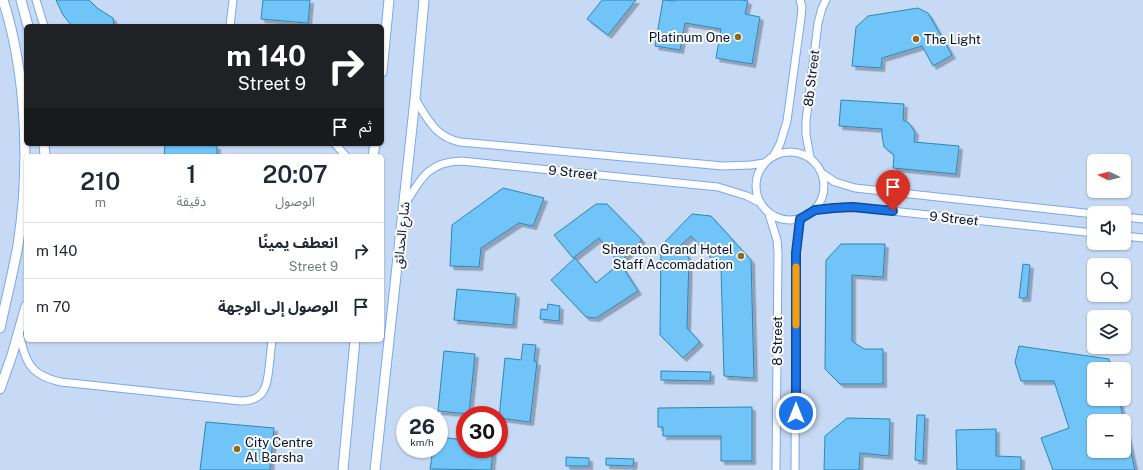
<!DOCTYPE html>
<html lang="ar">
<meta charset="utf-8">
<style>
:root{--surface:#fff;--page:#f2f2f3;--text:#1f2937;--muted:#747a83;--line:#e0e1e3}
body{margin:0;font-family:"Public Sans","Noto Sans Arabic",sans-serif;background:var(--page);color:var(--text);direction:rtl;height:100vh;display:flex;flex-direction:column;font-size:15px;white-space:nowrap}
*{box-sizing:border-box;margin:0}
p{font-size:13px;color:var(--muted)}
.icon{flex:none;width:22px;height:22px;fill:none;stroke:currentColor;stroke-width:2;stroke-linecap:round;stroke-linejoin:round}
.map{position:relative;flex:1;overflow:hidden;direction:ltr}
.drawer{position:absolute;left:24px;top:154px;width:360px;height:188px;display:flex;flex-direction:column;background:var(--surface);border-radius:6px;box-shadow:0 1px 3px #0004;direction:rtl}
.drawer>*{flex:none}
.hud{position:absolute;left:24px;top:24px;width:360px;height:122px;border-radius:6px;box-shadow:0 1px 3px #0004;direction:rtl;background:#202124;color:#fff;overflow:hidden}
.needle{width:26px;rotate:276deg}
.fabs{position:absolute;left:1087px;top:154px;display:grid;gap:8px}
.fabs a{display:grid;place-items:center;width:44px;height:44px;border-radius:6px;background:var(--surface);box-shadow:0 1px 3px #0004;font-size:20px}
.speed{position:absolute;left:396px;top:406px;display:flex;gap:8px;font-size:20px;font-weight:700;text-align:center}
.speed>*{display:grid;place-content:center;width:52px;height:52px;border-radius:50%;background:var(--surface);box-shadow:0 1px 3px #0004;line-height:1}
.speed small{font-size:10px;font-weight:400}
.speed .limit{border:6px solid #d22;background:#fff;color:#111}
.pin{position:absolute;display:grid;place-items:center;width:34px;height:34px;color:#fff;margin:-41px -17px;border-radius:50% 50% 50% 0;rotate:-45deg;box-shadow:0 0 4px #0007}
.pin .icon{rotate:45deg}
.me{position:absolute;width:44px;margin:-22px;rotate:0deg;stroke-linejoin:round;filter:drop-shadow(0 0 3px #0008)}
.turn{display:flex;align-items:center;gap:14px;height:84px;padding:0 12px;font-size:18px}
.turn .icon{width:52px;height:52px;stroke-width:2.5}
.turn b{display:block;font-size:28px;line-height:34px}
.then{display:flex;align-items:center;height:38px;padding:0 12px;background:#0003;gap:8px;font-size:15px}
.eta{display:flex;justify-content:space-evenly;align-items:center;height:68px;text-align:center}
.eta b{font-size:24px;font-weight:600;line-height:28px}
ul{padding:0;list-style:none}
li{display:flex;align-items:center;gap:12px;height:56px;padding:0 12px;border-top:1px solid var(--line)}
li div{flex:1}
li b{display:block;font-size:15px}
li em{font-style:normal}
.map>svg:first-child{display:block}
.building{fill:#70c4f7;stroke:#2d86b6;filter:url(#shadow)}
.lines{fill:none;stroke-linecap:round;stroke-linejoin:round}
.minor-casing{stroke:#79a9eb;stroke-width:9}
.tertiary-casing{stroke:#79a9eb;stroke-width:11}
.minor{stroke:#fff;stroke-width:7}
.tertiary{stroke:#fff;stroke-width:9}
.route-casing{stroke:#114b97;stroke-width:10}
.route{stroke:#1a73e8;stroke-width:7}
.slow{stroke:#f59e0b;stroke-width:7}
.poi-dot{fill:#946714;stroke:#f9f9f9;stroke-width:1.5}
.labels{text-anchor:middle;stroke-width:4;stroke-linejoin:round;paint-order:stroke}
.poi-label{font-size:13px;fill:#04152e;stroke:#f9f9f9;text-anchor:end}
.street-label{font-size:13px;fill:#04152e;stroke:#f9f9f9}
</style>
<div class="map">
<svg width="1143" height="470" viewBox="0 0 1143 470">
<defs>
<filter id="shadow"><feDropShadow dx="3.5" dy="3.5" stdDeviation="0" flood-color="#0004"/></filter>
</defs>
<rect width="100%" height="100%" fill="#c6daf5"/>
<path class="building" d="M56,0H89L97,8L113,18L114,26H72L63,15Z
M263,0H310L308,23L261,19Z
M602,0H636L608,35L587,19Z
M663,0L675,1V0H741L748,1L745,14L760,17L752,64L716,58L721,29L685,23L680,50L655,46Z
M918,8L928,13L952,55L933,66L922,46L882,58L881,68L852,66L856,27L868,16Z
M841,100L904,104L903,120L909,123L915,132L914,142L959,146L956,174L893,168L894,155L884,147L882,136V129L839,126Z
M165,144H193L217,146V156H164Z
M503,188L544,198L533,226L519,223L481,248L479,267L450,266L452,225Z
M596,204H607L642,240L619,263L599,238L573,258L554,235Z
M692,214L711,216L751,260L754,378L724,376L721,269L691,236L680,246L689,258L687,328L700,342L683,358L660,335L661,246Z
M841,244H885L883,277L852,275V341L864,349H883V384H840L825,369L826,260Z
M575,258L596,283L620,263L638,291L596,318L586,317L551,280Z
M1023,264L1030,265L1027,298H1019Z
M457,289L516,294L513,325L454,320Z
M548,304L560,306L559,321L540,319L541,309L547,310Z
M523,344L536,345L534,361L537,362L530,422L499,418L505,358L521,360Z
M1019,346L1109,359L1111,369H1094V399H1119L1124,421H1094V451H1124V435L1127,434L1135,470H1053L1041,438L1069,428L1054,381H1021L1015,362Z
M444,351L475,354L469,414L438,411Z
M661,371L711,372L710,381L661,380Z
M752,407V461H721V436H663V427H658V408Z
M917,415H925L923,461L915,460Z
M847,418L890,419L889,456L860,453L859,470H824L825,436Z
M206,422L274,428L270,470H200Z
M996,429V456L1021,457V470H957L956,430Z
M439,437L465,440V449H493L491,470L430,469L433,449H439Z
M566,457L589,458V466H566Z
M606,458L634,459L633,466L606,465Z"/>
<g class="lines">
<g class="minor-casing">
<path id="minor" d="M36,0L44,26
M230,26L233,0
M415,99C428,119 435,137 460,142L723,166L751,165L764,163
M335,144L346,156
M756 186a34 34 0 1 1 68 0a34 34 0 1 1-68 0Z
M774,155L780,144L787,121L801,18L802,7L800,0
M810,157L806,134V121L818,23L822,8L826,0
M823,174L835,182L855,188L1094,214
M404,206C420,180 427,162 461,161L718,187L747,196L759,202
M815,210L844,207L864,208L1094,233
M769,214L777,240L778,253L776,470
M1124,217L1143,219
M1124,236L1143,238
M19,333C26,362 29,375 61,382L240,401C263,401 267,389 269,368C270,359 271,349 272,340
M795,470L796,253L800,219"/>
</g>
<g class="tertiary-casing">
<path id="tertiary" d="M21,0L28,26
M382,72L389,0
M44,144L45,156
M373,156L375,144
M0,328C6,300 13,273 18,245C30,168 27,74 3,0
M0,389L12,355L26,306
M343,470L355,340
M375,470L415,99L424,0"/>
</g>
<use href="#minor" class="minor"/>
<use href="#tertiary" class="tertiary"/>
</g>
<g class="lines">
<g class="route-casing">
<path id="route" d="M796,413V253L800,219L815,210L834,208L853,207L893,211"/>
</g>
<use href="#route" class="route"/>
<path class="slow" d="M796,325V267"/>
</g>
<g class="poi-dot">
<circle cx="738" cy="37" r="4"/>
<circle cx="916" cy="39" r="4"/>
<circle cx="741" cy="256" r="4"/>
<circle cx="237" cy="449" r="4"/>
</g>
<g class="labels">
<g class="poi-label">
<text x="730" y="42">Platinum One</text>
<text x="924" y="44" text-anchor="start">The Light</text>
<text x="733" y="254">Sheraton Grand Hotel<tspan x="733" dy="15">Staff Accomadation</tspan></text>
<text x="245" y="447" text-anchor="start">City Centre<tspan x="245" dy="15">Al Barsha</tspan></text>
</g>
<g class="street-label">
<text transform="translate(811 78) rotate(-83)" y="5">8b Street</text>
<text transform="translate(573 172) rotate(6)" y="5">9 Street</text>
<text transform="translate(954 218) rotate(6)" y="5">9 Street</text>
<text transform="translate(401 235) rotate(-84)" y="5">شارع الحدائق</text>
<text transform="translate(777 341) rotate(-90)" y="5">8 Street</text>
</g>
</g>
</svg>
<div class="fabs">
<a><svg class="needle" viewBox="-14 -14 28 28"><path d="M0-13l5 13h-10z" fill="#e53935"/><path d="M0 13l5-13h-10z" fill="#747a83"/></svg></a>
<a><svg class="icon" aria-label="sound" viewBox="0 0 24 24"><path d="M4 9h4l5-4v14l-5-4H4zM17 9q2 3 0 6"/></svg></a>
<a><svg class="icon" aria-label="search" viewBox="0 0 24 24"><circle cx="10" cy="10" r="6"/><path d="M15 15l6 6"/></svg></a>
<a><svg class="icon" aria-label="layers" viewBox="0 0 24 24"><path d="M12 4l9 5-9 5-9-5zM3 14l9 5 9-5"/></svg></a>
<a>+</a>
<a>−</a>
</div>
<div class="speed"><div>26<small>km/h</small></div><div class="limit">30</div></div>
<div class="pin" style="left:893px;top:211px;background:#d93025"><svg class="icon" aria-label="arrive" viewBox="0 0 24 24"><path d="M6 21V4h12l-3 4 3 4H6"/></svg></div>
<svg class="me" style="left:796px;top:413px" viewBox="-20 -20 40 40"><circle r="17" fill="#1a73e8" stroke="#fff" stroke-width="3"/><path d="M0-11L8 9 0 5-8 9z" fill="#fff"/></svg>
<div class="hud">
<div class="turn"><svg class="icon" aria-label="right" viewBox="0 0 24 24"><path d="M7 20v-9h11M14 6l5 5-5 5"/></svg><div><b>140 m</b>9 Street</div></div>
<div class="then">ثم<svg class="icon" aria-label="arrive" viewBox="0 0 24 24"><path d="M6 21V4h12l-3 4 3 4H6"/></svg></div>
</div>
<section class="drawer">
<div class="eta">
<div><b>20:07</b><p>الوصول</p></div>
<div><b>1</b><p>دقيقة</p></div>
<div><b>210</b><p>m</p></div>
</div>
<ul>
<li><svg class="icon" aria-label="right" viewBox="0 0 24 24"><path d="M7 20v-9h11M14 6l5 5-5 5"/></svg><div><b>انعطف يمينًا</b><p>9 Street</p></div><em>140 m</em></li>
<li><svg class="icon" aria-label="arrive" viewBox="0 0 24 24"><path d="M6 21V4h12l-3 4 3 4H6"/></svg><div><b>الوصول إلى الوجهة</b></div><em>70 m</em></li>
</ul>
</section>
</div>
